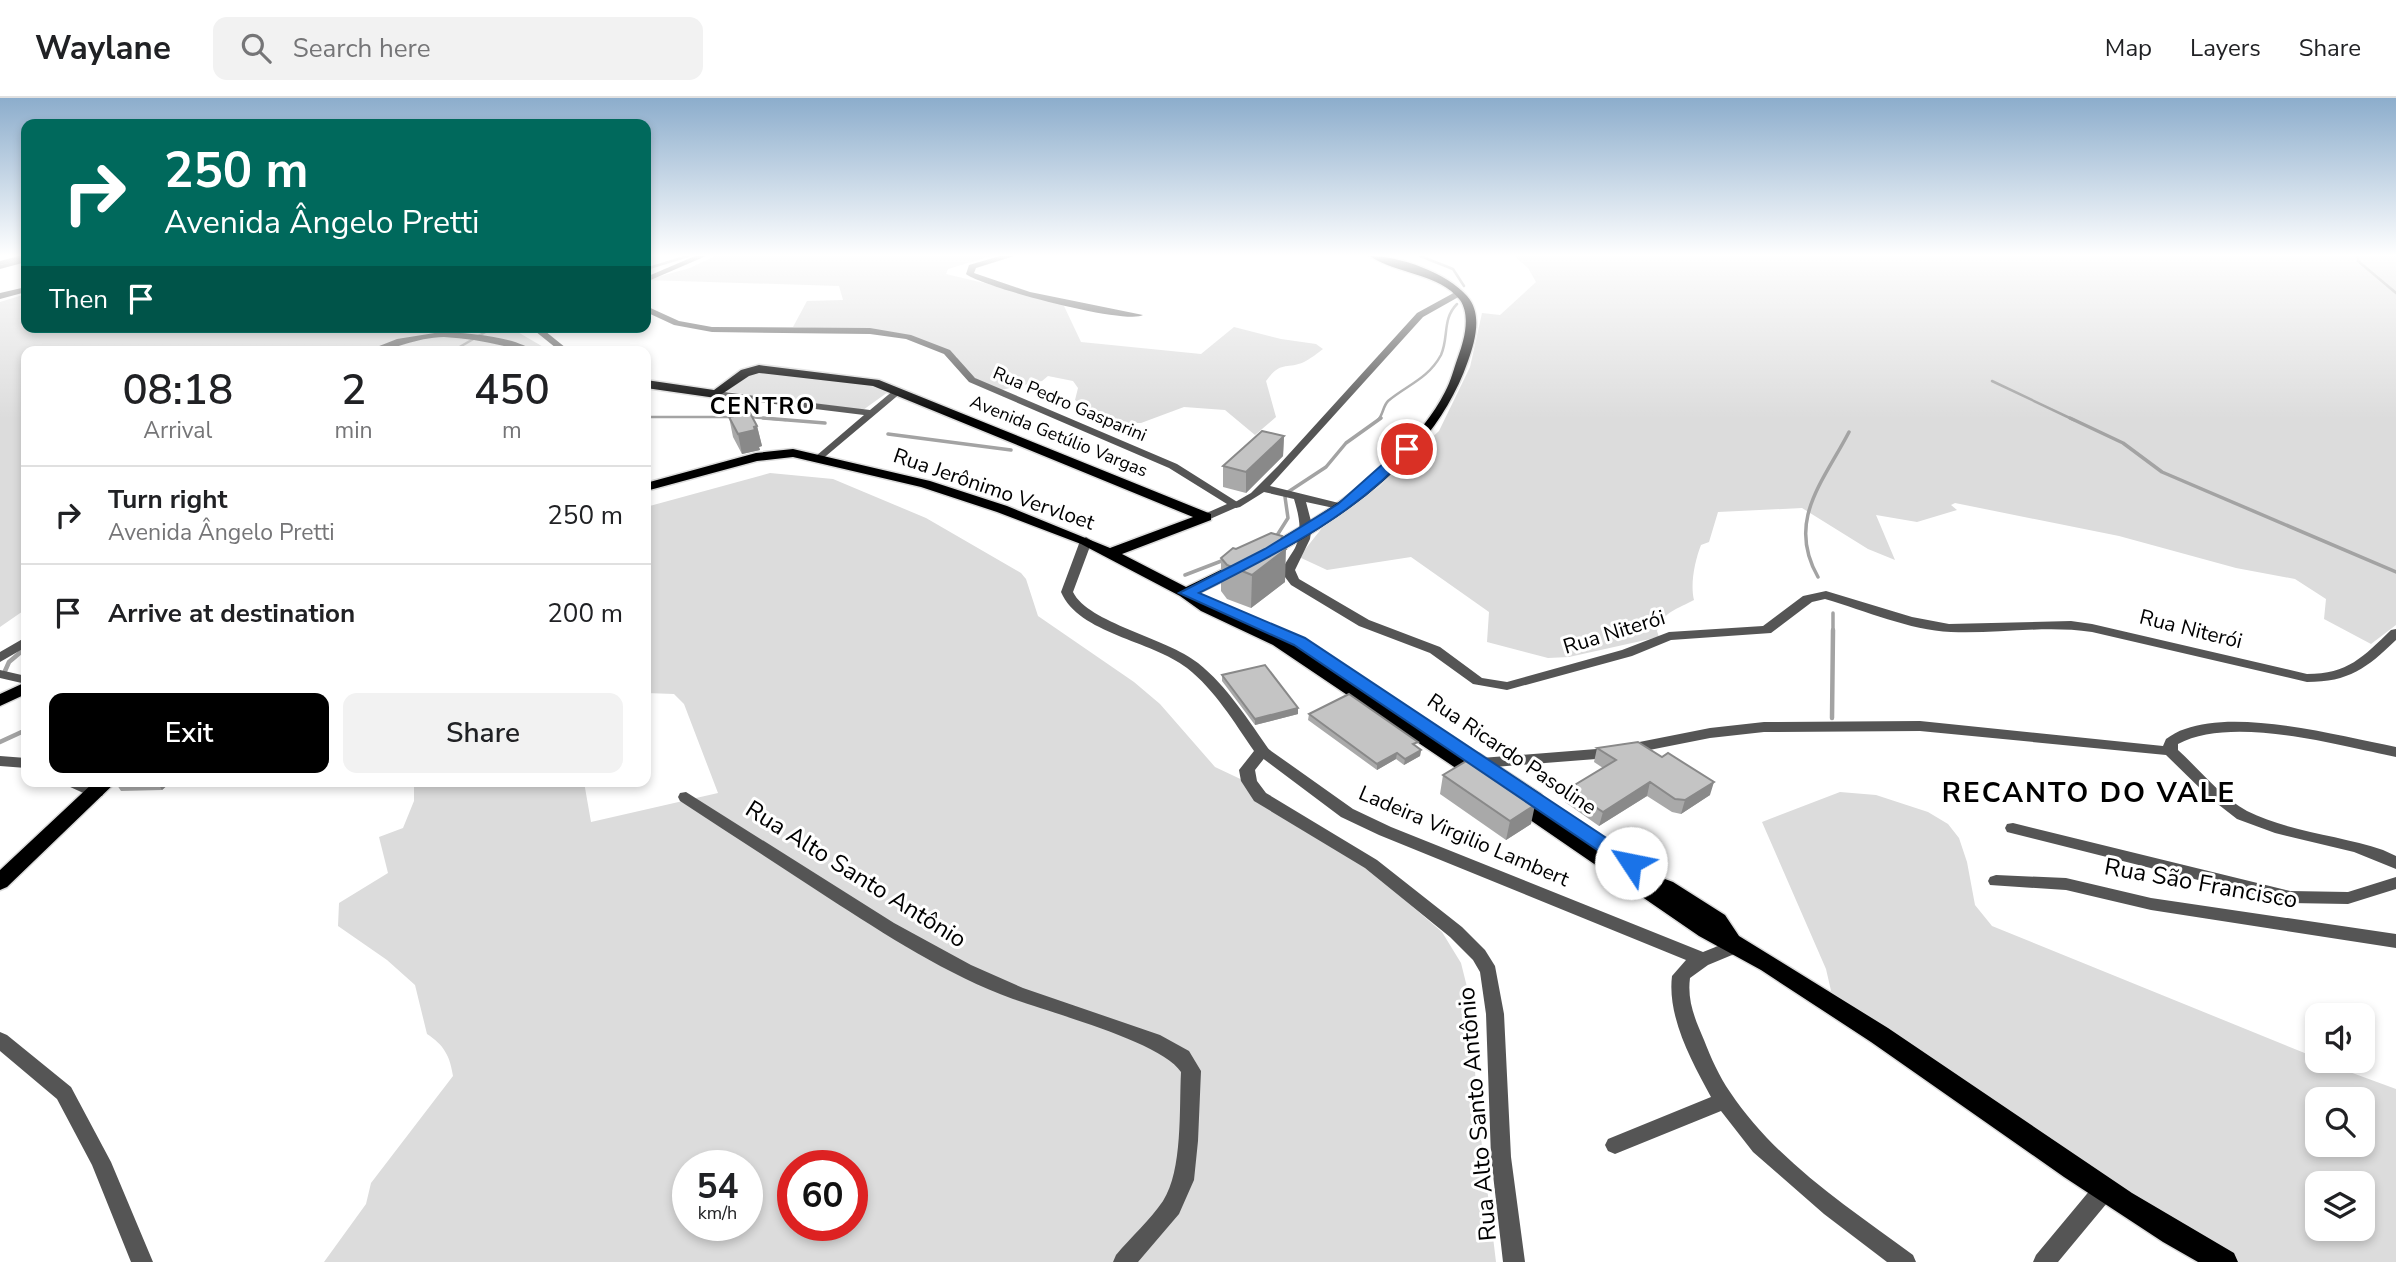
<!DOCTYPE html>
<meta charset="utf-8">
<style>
:root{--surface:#fff;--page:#f2f2f2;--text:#202124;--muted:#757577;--line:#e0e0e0;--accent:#000}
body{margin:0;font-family:"Nunito Sans",sans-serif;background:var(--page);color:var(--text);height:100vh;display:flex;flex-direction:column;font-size:26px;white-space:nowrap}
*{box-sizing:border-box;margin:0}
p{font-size:23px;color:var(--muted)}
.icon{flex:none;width:38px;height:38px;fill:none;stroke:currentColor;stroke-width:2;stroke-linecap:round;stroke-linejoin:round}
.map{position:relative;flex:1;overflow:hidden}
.side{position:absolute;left:21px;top:248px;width:630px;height:441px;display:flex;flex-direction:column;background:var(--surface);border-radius:14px;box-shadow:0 4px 10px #0003}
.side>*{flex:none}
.guide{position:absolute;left:21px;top:21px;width:630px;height:214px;border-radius:14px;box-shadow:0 4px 10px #0003;background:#00695c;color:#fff;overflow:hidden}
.controls{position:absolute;left:2305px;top:905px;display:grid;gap:14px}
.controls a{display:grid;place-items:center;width:70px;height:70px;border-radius:14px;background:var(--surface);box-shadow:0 4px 10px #0003;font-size:35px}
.speed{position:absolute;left:672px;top:1052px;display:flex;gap:14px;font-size:35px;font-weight:700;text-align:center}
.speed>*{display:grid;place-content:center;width:91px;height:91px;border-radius:50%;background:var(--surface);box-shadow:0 4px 10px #0003;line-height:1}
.speed small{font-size:18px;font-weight:400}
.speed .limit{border:10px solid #d22;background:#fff;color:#111}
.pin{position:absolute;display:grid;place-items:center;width:60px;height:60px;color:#fff;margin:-30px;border:4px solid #fff;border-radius:50%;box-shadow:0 2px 7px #0007}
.me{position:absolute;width:77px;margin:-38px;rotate:304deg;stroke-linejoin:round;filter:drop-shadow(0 0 5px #0008)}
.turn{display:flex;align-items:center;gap:24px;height:147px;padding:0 28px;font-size:32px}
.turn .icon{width:91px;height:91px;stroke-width:2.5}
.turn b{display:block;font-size:49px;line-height:60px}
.then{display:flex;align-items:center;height:66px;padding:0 28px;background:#0003;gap:14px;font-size:26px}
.eta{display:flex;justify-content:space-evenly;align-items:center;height:119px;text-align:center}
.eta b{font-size:42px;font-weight:600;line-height:49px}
.primary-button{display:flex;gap:14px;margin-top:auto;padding:14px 28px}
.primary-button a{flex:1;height:80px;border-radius:14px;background:var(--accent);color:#fff;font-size:28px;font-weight:600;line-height:80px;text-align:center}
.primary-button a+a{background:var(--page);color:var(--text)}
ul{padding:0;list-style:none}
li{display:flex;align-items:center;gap:21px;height:98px;padding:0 28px;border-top:2px solid var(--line)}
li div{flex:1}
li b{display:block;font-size:26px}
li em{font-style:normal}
header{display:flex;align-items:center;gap:42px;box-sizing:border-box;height:98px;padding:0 35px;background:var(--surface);border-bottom:2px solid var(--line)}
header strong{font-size:33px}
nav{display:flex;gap:38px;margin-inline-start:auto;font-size:24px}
.search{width:490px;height:63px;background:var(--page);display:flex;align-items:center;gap:18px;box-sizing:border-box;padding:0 24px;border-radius:14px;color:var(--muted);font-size:26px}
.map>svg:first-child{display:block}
.green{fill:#dcdcdc;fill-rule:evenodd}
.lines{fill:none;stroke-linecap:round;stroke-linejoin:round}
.stream-far2{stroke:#a3a3a3;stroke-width:2.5}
.stream-far1{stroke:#a3a3a3;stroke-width:3.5}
.stream{stroke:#a3a3a3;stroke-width:4.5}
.primary-casing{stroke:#dbdbdb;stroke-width:3}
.minor{fill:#555;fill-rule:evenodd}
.tertiary{fill:#555;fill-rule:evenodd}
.primary{fill:#000;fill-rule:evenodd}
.wall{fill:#a9a9a9}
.shaded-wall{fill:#898989}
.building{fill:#c4c4c4;stroke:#898989;stroke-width:2}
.route{fill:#1a73e8;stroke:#114b97;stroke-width:2}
.labels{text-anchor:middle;stroke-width:6;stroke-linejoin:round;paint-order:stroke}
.far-street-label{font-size:18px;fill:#000;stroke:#fff}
.street-label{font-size:21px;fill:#000;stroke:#fff}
.far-district-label{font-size:23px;font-weight:bold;letter-spacing:2px;fill:#000;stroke:#fff}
.near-street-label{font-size:24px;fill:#000;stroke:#fff}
.district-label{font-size:28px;font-weight:bold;letter-spacing:2px;fill:#000;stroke:#fff}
</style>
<header>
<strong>Waylane</strong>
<div class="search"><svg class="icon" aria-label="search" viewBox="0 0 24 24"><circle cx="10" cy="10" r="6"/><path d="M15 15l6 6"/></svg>Search here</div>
<nav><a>Map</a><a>Layers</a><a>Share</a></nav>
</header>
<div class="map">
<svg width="2396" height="1164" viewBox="0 0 2396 1164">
<rect width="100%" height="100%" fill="#fff"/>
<path class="green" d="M715,158H991L948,171L946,176L1048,200L1064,208L1081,244L1201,256L1234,229L1281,241L1316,246L1323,251C1318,255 1310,261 1304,264C1286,272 1281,262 1266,283L1276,319L1255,337L1225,312L1184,309L1141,325H1120L1094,315L1075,302L1078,290L1073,283L1048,278L1042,283L1001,292L979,283L958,267L957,259C910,228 846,232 793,229L807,203L843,202L839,188L646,182L690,170Z
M1514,158H2396V527L2371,546L2324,521L2326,501L2295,481L2236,470L2119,438L1955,405L1951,407L1957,412L1917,424L1876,417L1895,462L1868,451L1802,410L1718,414L1709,444L1701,447C1695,462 1690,486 1694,502C1678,511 1663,513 1657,533L1659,539L1569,559L1548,560L1487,544L1489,514L1411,459L1327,472L1299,459L1322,430L1379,389L1439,333L1470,269L1482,215L1500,217L1536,184L1528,170Z
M26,196V229H509L552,254H26V511L0,529V204Z
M755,274L872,287L888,294L863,312L728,294Z
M770,375L833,381L926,420L1021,475L1026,481L1038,518L1134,584L1160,606L1215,669L1251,686L1363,766L1442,834L1461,865L1471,905L1477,1006L1496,1164H324L366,1106L371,1085L453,978C450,958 444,947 427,936L415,887L387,862L338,828L339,805L388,775L379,739L403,730L414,703V684H584L591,724L718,695L684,606L674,596L646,595V409ZM688,1068H747V1127H688ZM793,1068H852V1127H793Z
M1840,694L1876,697L1928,714L1948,726L1959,740L1967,764L1975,807L1992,828L2317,960V962L2396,991V1164H2237L1832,897L1826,871L1762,724ZM2317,1001H2362V1046H2317ZM2317,1085H2362V1130H2317Z"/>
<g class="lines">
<path class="stream-far2" d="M1420,158L1453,171L1464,188
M2358,158V163L2396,195
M646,171L688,158
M451,254L494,229
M1992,283L2074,322
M646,319H734
M749,319L786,322
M1378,322C1383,317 1383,308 1388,303C1407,287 1428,281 1441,257C1449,239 1442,221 1457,206"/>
<path class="stream-far1" d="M763,320L825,325
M2070,320L2123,345L2162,374L2396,474
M888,336L1011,352
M1276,439L1288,420L1285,399L1288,394L1326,369L1346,345L1381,320
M1185,477L1224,462
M1818,479C1786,423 1823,384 1849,334
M1833,533V515"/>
<path class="stream" d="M5,573L9,564L22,553
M1832,620L1833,532
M0,644L26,632"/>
<g class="primary-casing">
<path id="primary" d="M1370,158C1400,158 1447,175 1467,198C1483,216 1475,243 1468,263C1427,381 1303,445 1197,496L1213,507L1285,539L1465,658L1473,654L1480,656L1541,696L1544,701L1536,707L1656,787L1665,781L1673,784L1725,817L1739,838L1888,930L2132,1095L2234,1155L2238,1164H2198L2163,1144L2064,1079L1871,944L1761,872L1699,838L1507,706L1504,701L1512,695L1491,681L1482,685L1475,683L1273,547L1201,513L1180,498L1081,446L997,414L921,389L793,359L757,363L646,393V385L756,355L793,351L930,383L1007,408L1110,450L1193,419L873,288L759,275L749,278L716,300L646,290V282L714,292L741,272L759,267L879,282L1211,416V422L1122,456L1186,489C1273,448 1400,382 1445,294C1451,283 1454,270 1458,259C1464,243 1471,218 1460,202C1439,175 1396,176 1370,158Z
M26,584V596L0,608V596Z
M94,684H116L7,789L0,792V772Z"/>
</g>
<path class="minor" d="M19,158H26V161L0,167V163Z
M1000,158H1014L976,170L974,175L1030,194L1143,217C1126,227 985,190 966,176L969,167Z
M26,189V194L0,201V195Z
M1459,192L1462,193V197L1423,219L1270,388L1347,407L1349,409L1343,412L1306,404L1312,427L1310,441L1295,472L1299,481L1369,522L1440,549L1482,580L1507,584L1622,552L1669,534L1763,528L1803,498L1826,493L1912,519L1949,526L2071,523L2092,526L2307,576C2348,576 2363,559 2391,532L2396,531V542C2367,570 2349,584 2307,584L2092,534C2045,527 1998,536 1951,534C1909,532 1866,513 1825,501L1812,504L1771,535L1671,542L1632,558L1507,592L1473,586L1430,555L1359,528L1291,487L1282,475C1284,465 1290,459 1295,450C1303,434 1299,418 1294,401L1264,394L1240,409L1236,410L1230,407L1251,395L1278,368L1417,215Z
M441,234C467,235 515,238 535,254C524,254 515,250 504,248C484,243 464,240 444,239C416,239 391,254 364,254L397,241Z
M894,292L902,294L820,363L816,362V358L864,317L716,299L711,296L716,293L870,312Z
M26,539V549L0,564V554Z
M0,572L26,578V586L0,580Z
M1920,623L2163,648L2166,641C2172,637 2178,633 2185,631C2240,611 2339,638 2396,649V659C2337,647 2232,617 2178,646V652C2200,672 2221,699 2247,713C2289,734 2339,737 2383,752L2396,758V771L2354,754L2275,735L2237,721L2210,700L2166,657L1920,633L1764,634L1710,640L1609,660L1481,670L1473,665L1481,660L1609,650L1710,630L1764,624Z
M1262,648L1267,650L1353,711L1391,729L1703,854L1738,840L1744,842L1747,847L1744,852L1708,867L1690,880C1687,903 1695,921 1704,942C1711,960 1719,978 1730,994C1775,1062 1848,1109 1913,1157L1916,1164H1887L1824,1116L1753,1054L1721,1013L1615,1056L1608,1053L1605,1047L1608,1041L1711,999C1692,964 1667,919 1672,878L1686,862L1379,737L1341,719L1257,656L1254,653L1257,650Z
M0,658L26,660V670L0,668Z
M65,684C80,684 94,683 104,694L102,698H90L68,688Z
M686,694L894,825L971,867L1023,890L1160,937L1189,953L1201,973L1198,1043L1194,1082L1179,1116L1138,1164H1113L1116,1157C1131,1139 1150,1122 1163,1103C1183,1072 1179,1011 1181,974C1162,944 1051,915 1013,901C947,877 886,837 827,799C778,767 729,735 680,703L678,699L680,695Z
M2013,725L2290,793L2348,794L2396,779V791L2348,806L2290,805L2007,734L2005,730L2007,726Z
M1996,777L2066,780L2151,800L2396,836V850L2151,812L2066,792L1990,787L1988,783L1990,779Z
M0,934L7,937L71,989L111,1064L153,1164H131L92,1067L57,1001L0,953Z
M2104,1082L2112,1085L2115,1092L2112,1099L2058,1164H2033L2036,1157L2096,1085Z"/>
<path class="tertiary" d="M695,158H706L646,184V179Z
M26,160V164L0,171V167Z
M646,208L679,223L712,229L870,230L911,237L950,252L975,280L1177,366L1242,407L1210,421H1202V417L1227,406L1169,370L969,284L944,256L906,241L870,236L712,234L674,227L646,214Z
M530,229H540L571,254H561Z
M1086,439L1092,443L1073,494C1088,525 1167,540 1198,565C1227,588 1249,623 1270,653L1255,672L1257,683L1266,695L1377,762L1462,829L1485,852L1495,868L1504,916L1511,1059L1525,1164H1503L1491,1059L1486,916L1480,874L1473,862L1450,839L1365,770L1254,703L1241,683L1239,672L1254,653C1234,624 1215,592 1187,570C1151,542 1079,536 1061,494L1080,443Z"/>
<use href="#primary" class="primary"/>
</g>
<path class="wall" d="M729,319L757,328L762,348L759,349L760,352L742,356L733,339Z
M1284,338L1283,358L1246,395L1223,389V368Z
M1282,444L1285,484L1251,510L1227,501L1221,493V460L1236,451Z
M1222,577L1298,610V616L1255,627L1222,583Z
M1309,616L1417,649L1421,652L1420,658L1404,667L1396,661L1377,672L1308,622Z
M1597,650L1710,697L1681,716L1672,714L1647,698L1599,728L1565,704L1568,691L1603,670L1594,664Z
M1443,677L1531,726L1506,742L1440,696Z
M115,684H171L162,692L121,693Z"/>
<path class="shaded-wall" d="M757,328L762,348L759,349L760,352L742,356L738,336Z
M1284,338L1283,358L1246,395V374Z
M1286,451L1285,484L1251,510L1252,477Z
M1298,610V616L1255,627V621Z
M1421,652L1420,658L1404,667L1405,661Z
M1397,655L1396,661L1377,672V666Z
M157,684H171L162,692Z
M1650,684L1647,698L1599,728L1603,714Z
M1714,684L1710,697L1681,716L1685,702Z
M1535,707L1531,726L1506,742L1510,723Z"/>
<path class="building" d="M750,315L757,328L754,329L755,332L738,336L729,319Z
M1262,333L1284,338L1246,374L1223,368Z
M1271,435L1282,438L1281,444L1286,451L1252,477L1227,467L1221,460L1233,450L1236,451Z
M1265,567L1298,610L1255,621L1222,577Z
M1349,596L1418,644L1413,646L1421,652L1405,661L1397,655L1377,666L1309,616Z
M1638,644L1662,659L1668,655L1714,684L1685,702L1675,701L1650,684L1603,714L1568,691L1616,662L1597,650Z
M1468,662L1535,707L1510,723L1443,677Z"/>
<linearGradient id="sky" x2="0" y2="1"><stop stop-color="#8cadcc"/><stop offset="0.49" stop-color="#fff"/><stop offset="1" stop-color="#fff" stop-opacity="0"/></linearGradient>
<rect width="2396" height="321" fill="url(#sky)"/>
<path class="route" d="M1403,348L1413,351C1357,417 1276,456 1199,495L1305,540L1638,761L1640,765L1638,770H1624L1294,547L1179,495L1265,451L1338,406Z"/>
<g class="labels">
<g class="far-street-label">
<text transform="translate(1070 306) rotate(23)" y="6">Rua Pedro Gasparini</text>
<text transform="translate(1059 338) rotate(22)" y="6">Avenida Getúlio Vargas</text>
</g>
<g class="street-label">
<text transform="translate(994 391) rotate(19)" y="7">Rua Jerônimo Vervloet</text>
<text transform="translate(2191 531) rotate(14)" y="7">Rua Niterói</text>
<text transform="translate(1614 534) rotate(-17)" y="7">Rua Niterói</text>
<text transform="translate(1512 656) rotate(34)" y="7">Rua Ricardo Pasoline</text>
<text transform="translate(1464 738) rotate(23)" y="7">Ladeira Virgilio Lambert</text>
</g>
<g class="far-district-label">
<text x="763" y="316">CENTRO</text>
</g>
<g class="near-street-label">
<text transform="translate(856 776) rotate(32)" y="8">Rua Alto Santo Antônio</text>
<text transform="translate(2201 785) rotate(10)" y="8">Rua São Francisco</text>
<text transform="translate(1477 1016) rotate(-95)" y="8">Rua Alto Santo Antônio</text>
</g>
<g class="district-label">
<text x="2089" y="704">RECANTO DO VALE</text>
</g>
</g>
</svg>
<div class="controls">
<a><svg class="icon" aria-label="sound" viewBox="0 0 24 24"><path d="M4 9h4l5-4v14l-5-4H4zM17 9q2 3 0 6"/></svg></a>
<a><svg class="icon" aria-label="search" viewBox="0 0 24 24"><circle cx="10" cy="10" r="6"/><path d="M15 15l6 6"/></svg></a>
<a><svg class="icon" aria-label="layers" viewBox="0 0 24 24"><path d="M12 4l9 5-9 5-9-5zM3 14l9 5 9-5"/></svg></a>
</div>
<div class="speed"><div>54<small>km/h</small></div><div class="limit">60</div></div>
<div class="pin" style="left:1407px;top:351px;background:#d93025"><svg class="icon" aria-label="arrive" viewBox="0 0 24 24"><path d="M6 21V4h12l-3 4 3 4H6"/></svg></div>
<svg class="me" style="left:1631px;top:765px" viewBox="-20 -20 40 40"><circle r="19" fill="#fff"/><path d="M0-13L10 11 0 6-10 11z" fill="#1a73e8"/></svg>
<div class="guide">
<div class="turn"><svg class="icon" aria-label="right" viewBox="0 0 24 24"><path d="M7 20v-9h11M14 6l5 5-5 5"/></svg><div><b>250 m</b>Avenida Ângelo Pretti</div></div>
<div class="then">Then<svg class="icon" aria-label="arrive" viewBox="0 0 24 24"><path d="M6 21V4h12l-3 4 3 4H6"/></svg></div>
</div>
<section class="side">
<div class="eta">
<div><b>08:18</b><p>Arrival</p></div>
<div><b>2</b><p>min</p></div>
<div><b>450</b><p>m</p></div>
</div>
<ul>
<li><svg class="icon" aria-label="right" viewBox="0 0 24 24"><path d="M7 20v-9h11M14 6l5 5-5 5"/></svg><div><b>Turn right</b><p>Avenida Ângelo Pretti</p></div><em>250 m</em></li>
<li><svg class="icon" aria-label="arrive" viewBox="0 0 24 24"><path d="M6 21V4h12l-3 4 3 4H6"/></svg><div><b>Arrive at destination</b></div><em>200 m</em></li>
</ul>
<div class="primary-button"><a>Exit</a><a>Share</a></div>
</section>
</div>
